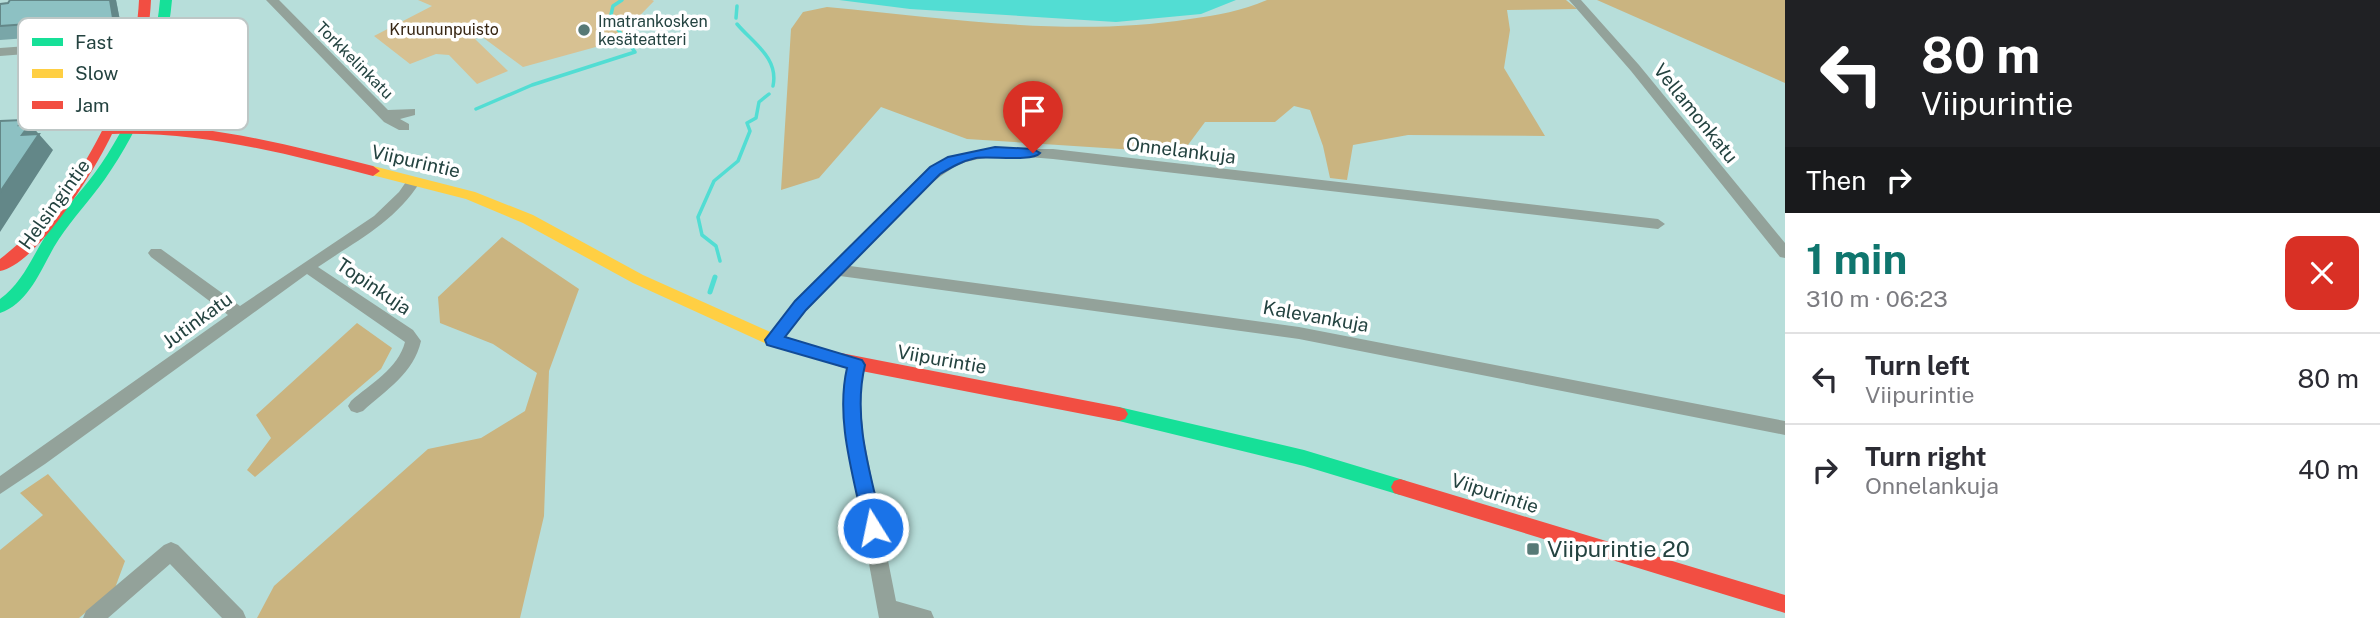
<!DOCTYPE html>
<meta charset="utf-8">
<style>
:root{--surface:#fff;--page:#f2f2f3;--text:#2b2b33;--muted:#7c7c81;--line:#e1e1e2;--accent:#0f766e}
body{margin:0;font-family:"Public Sans",sans-serif;background:var(--page);color:var(--text);height:100vh;display:flex;flex-direction:column;font-size:26px;white-space:nowrap}
*{box-sizing:border-box;margin:0}
p{font-size:23px;color:var(--muted)}
.icon{flex:none;width:38px;height:38px;fill:none;stroke:currentColor;stroke-width:2;stroke-linecap:round;stroke-linejoin:round}
.map{position:relative;flex:1;overflow:hidden}
.details{display:flex;flex-direction:column;background:var(--surface);width:595px}
.details>*{flex:none}
.top-card{background:#202124;color:#fff;overflow:hidden}
.pin{position:absolute;display:grid;place-items:center;width:60px;height:60px;color:#fff;margin:-72px -30px;border-radius:50% 50% 50% 0;rotate:-45deg;box-shadow:0 0 7px #0007}
.pin .icon{rotate:45deg}
.me{position:absolute;width:77px;margin:-38px;rotate:350deg;stroke-linejoin:round;filter:drop-shadow(0 0 5px #0008)}
.turn{display:flex;align-items:center;gap:24px;height:147px;padding:0 21px;font-size:32px}
.turn .icon{width:91px;height:91px;stroke-width:2.5}
.turn b{display:block;font-size:49px;line-height:60px}
.then{display:flex;align-items:center;height:66px;padding:0 21px;background:#0003;gap:14px;font-size:26px}
.round{display:grid;place-items:center;flex:none;width:74px;height:74px;border-radius:14px;background:var(--page)}
.head{display:flex;align-items:center;justify-content:space-between;height:119px;padding:0 21px}
h1{font-size:42px;font-weight:700;line-height:52px;color:var(--accent)}
ul{padding:0;list-style:none}
li{display:flex;align-items:center;gap:21px;height:91px;padding:0 21px;border-top:2px solid var(--line)}
li div{flex:1}
li b{display:block;font-size:26px}
li em{font-style:normal}
main{display:flex;flex:1;min-height:0}
.map>svg:first-child{display:block}
.green{fill:#d7c192}
.forest{fill:#cab480}
.water{fill:#52ddd3}
.lines{fill:none;stroke-linecap:round;stroke-linejoin:round}
.stream-far1{stroke:#52ddd3;stroke-width:3.5}
.stream{stroke:#52ddd3;stroke-width:5}
.street{fill:#93a29a;fill-rule:evenodd}
.fast{fill:#16e098;fill-rule:evenodd}
.slow{fill:#ffcf43;fill-rule:evenodd}
.jam{fill:#f24e42;fill-rule:evenodd}
.wall{fill:#79a6a8}
.shaded-wall{fill:#638788}
.building{fill:#8dc1c3;stroke:#638788;stroke-width:2}
.route{fill:#1a73e8;stroke:#114b97;stroke-width:2}
.poi-dot{fill:#577976;stroke:#fff;stroke-width:2.5}
.labels{text-anchor:middle;stroke-width:7;stroke-linejoin:round;paint-order:stroke}
.far-poi-label{font-size:16px;fill:#244340;stroke:#fff;text-anchor:start}
.far-park-label{font-size:16px;fill:#372614;stroke:#fff}
.far-street-label{font-size:16px;fill:#244340;stroke:#fff}
.street-label{font-size:19px;fill:#244340;stroke:#fff}
.near-poi-label{font-size:23px;fill:#244340;stroke:#fff;text-anchor:start}
.key{fill:#fff;stroke:#bdc7c6;stroke-width:2}
.key-label{font-size:19px;fill:#244340}
</style>
<main>
<div class="map">
<svg width="1785" height="618" viewBox="0 0 1785 618">
<rect width="100%" height="100%" fill="#b7deda"/>
<path class="green" d="M418,0H652L654,1L614,42L523,67L481,36L475,39L508,71L477,84L449,55L436,54L410,64L374,36L432,6Z"/>
<path class="forest" d="M1267,0H1566L1577,9L1507,10L1510,30L1504,68L1545,136L1408,135L1353,145L1347,180L1330,178L1323,146L1310,110L1294,106L1275,122H1205L1182,153L967,139L881,107L819,178L781,190L791,29L803,12L827,7C947,18 1070,38 1190,19C1217,15 1242,11 1267,0Z
M1597,0H1785V83Z
M502,237L579,289L549,371L544,516L520,618H257L274,586L428,449L481,438L525,411L537,373L493,344L440,323L438,297Z
M357,323L392,348L381,369L255,477L247,470L271,438L256,415Z
M48,474L125,561L115,588L79,618H0V550L43,515L20,493Z"/>
<path class="water" d="M839,0H1236L1201,14L1116,22L910,9Z"/>
<g class="lines">
<path class="stream-far1" d="M736,18L737,6
M737,24C753,43 779,58 773,86
M476,109L532,85L635,52L610,19L613,6L622,0
M720,261L716,246L702,235L698,217L714,181L738,161L750,131L747,123L756,118L759,102L769,94"/>
<path class="stream" d="M710,292L715,277"/>
<path class="street" d="M266,0H279L388,110L415,109V115L400,119L409,124V130H399L384,122Z
M1569,0H1581L1639,65L1785,243V258L1780,257L1631,71Z
M151,37L157,41L155,44L0,56V48Z
M992,149H1053L1658,219L1665,224L1658,229L1053,159C1025,157 994,154 966,162C930,174 878,237 850,266L1299,327L1785,421V435L1299,339L840,276L807,310L779,344H767L765,340L767,336L795,302L930,168L959,155Z
M413,177L420,182C395,222 356,241 318,267L413,330L421,341C414,373 386,390 363,411L357,413L351,411L348,406L351,401C370,384 398,369 405,342L307,274L45,464L0,494V476L228,315L151,257L148,253L151,249H161L240,306L374,216L399,192L408,179Z
M857,357L863,359L865,364L859,390L864,439L896,601L931,611L934,618H879L846,439L843,390L851,359Z
M171,542L178,545L243,611L246,618H222L170,564L108,618H83L86,611L164,545Z"/>
<path class="fast" d="M160,0H172C166,66 143,125 105,179C90,200 73,218 59,239C43,263 31,303 0,313V299C24,282 34,252 50,229C63,210 80,193 94,174C132,122 154,64 160,0Z
M1119,407L1304,450L1400,479L1406,481L1409,487L1406,493L1400,495L1304,466L1119,421L1113,419L1110,414L1113,409Z"/>
<path class="slow" d="M373,166L475,192L533,215L643,275L777,335L847,355L849,360L847,365L841,367L767,344L633,283L523,223L466,199L368,174L366,171L368,168Z"/>
<path class="jam" d="M139,0H151C149,45 136,85 116,125C204,122 288,145 373,166L380,171L373,176C287,154 202,131 112,134C96,168 38,264 0,271V259C74,203 135,92 139,0Z
M841,353L1119,407L1125,409L1128,414L1125,419L1119,421L841,367L835,365L833,360L835,355Z
M1400,479L1785,595V613L1400,495L1394,493L1391,487L1394,481Z"/>
</g>
<path class="wall" d="M116,0L122,31L0,40V4Z"/>
<path class="shaded-wall" d="M110,0H116L122,31L113,18Z
M22,120L28,126L30,124L53,150L0,232V192L22,135L19,125Z"/>
<path class="building" d="M10,0H110L113,18L0,26V4L8,3Z
M22,120L19,125L30,124L22,135L39,134L0,192V121Z"/>
<path class="route" d="M995,147L1033,149L1040,153C1032,162 991,156 976,158C962,161 952,167 940,174L806,310L785,337L862,360L865,365C852,419 871,475 883,528L880,535L873,537L867,535L864,528C854,477 835,420 847,368L767,345L765,340L795,301L930,167L948,157Z"/>
<g class="poi-dot">
<circle cx="584" cy="30" r="7"/>
<rect x="1526" y="542" width="14" height="14" rx="3.5"/>
</g>
<g class="labels">
<g class="far-poi-label">
<text x="598" y="27">Imatrankosken<tspan x="598" dy="18">kesäteatteri</tspan></text>
</g>
<g class="far-park-label">
<text x="444" y="35">Kruununpuisto</text>
</g>
<g class="far-street-label">
<text transform="translate(355 60) rotate(45)" y="6">Torkkelinkatu</text>
</g>
<g class="street-label">
<text transform="translate(1696 113) rotate(51)" y="7">Vellamonkatu</text>
<text transform="translate(1181 150) rotate(7)" y="7">Onnelankuja</text>
<text transform="translate(416 161) rotate(13)" y="7">Viipurintie</text>
<text transform="translate(54 204) rotate(-54)" y="7">Helsingintie</text>
<text transform="translate(374 286) rotate(34)" y="7">Topinkuja</text>
<text transform="translate(1316 316) rotate(10)" y="7">Kalevankuja</text>
<text transform="translate(197 320) rotate(-36)" y="7">Jutinkatu</text>
<text transform="translate(942 359) rotate(10)" y="7">Viipurintie</text>
<text transform="translate(1495 493) rotate(18)" y="7">Viipurintie</text>
</g>
<g class="near-poi-label">
<text x="1547" y="557">Viipurintie 20</text>
</g>
</g>
<rect x="18" y="18" width="230" height="112" rx="10" class="key"/>
<rect x="32" y="38" width="31" height="8" fill="#16e098"/>
<rect x="32" y="69" width="31" height="9" fill="#ffcf43"/>
<rect x="32" y="101" width="31" height="8" fill="#f24e42"/>
<g class="key-label">
<text x="75" y="49">Fast</text>
<text x="75" y="80">Slow</text>
<text x="75" y="112">Jam</text>
</g>
</svg>
<div class="pin" style="left:1033px;top:153px;background:#d93025"><svg class="icon" aria-label="arrive" viewBox="0 0 24 24"><path d="M6 21V4h12l-3 4 3 4H6"/></svg></div>
<svg class="me" style="left:873px;top:528px" viewBox="-20 -20 40 40"><circle r="17" fill="#1a73e8" stroke="#fff" stroke-width="3"/><path d="M0-11L8 9 0 5-8 9z" fill="#fff"/></svg>
</div>
<section class="details">
<div class="top-card">
<div class="turn"><svg class="icon" aria-label="left" viewBox="0 0 24 24"><path d="M17 20v-9H6M10 6l-5 5 5 5"/></svg><div><b>80 m</b>Viipurintie</div></div>
<div class="then">Then<svg class="icon" aria-label="right" viewBox="0 0 24 24"><path d="M7 20v-9h11M14 6l5 5-5 5"/></svg></div>
</div>
<div class="head"><div><h1>1 min</h1><p>310 m · 06:23</p></div><a class="round" style="background:#d93025;color:#fff"><svg class="icon" aria-label="close" viewBox="0 0 24 24"><path d="M6 6l12 12M18 6L6 18"/></svg></a></div>
<ul>
<li><svg class="icon" aria-label="left" viewBox="0 0 24 24"><path d="M17 20v-9H6M10 6l-5 5 5 5"/></svg><div><b>Turn left</b><p>Viipurintie</p></div><em>80 m</em></li>
<li><svg class="icon" aria-label="right" viewBox="0 0 24 24"><path d="M7 20v-9h11M14 6l5 5-5 5"/></svg><div><b>Turn right</b><p>Onnelankuja</p></div><em>40 m</em></li>
</ul>
</section>
</main>
